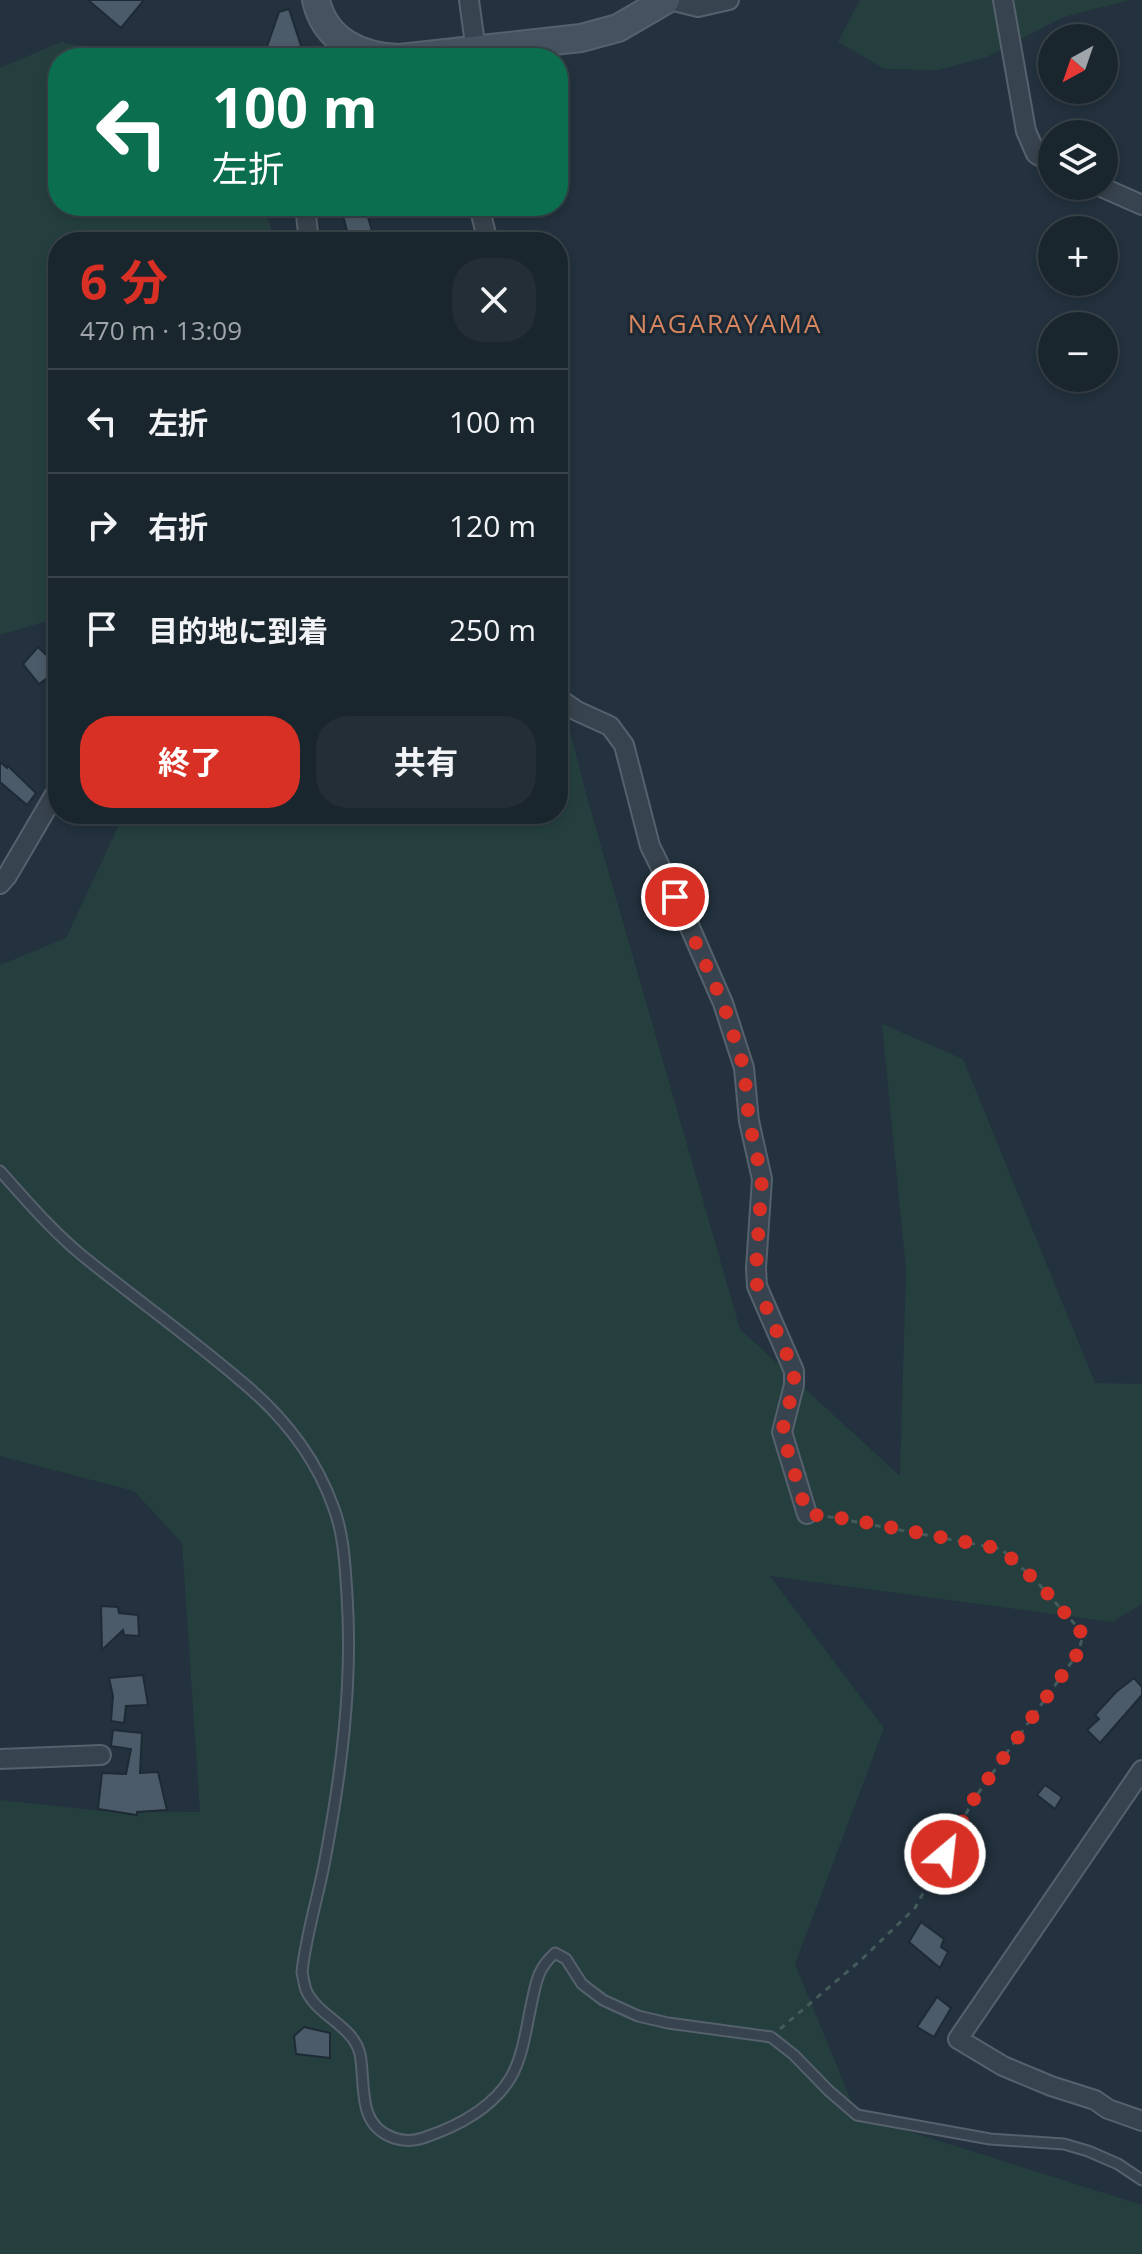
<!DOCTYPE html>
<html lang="ja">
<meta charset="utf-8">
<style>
:root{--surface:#1a262e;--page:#232e36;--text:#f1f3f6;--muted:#9fa5aa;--line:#38434a;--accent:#d93025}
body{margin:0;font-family:"Open Sans","Noto Sans JP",sans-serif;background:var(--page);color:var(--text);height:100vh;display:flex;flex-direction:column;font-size:30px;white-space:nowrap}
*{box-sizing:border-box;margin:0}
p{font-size:26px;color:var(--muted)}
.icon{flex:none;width:44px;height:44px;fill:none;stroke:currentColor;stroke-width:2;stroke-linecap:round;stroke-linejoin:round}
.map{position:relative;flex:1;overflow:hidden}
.sheet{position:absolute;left:48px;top:232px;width:520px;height:592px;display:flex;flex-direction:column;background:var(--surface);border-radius:32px;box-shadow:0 4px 12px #0003,0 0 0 2px var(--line)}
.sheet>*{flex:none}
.hud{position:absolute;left:48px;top:48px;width:520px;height:168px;border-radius:32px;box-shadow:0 4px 12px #0003,0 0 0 2px var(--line);background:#0b6e4f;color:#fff;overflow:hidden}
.needle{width:52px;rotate:220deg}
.tools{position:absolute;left:1038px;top:24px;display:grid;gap:16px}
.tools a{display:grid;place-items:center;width:80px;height:80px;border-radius:50%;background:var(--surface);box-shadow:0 4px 12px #0003,0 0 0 2px var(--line);font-size:40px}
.pin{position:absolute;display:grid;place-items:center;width:68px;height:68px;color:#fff;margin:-34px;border:4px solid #fff;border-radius:50%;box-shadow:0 2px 8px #0007}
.me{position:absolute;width:88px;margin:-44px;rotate:28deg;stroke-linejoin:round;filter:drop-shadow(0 0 6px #0008)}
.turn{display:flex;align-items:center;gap:28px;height:168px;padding:0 32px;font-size:36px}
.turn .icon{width:104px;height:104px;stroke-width:2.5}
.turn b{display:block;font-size:56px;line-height:68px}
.round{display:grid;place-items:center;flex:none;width:84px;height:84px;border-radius:32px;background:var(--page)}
.head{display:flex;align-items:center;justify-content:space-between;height:136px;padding:0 32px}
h1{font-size:48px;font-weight:700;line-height:60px;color:var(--accent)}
.action{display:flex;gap:16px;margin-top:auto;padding:16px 32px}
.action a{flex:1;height:92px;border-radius:32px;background:var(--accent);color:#fff;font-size:32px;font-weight:700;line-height:92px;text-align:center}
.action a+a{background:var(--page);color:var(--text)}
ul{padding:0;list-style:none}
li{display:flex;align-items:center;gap:24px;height:104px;padding:0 32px;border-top:2px solid var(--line)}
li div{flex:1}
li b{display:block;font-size:30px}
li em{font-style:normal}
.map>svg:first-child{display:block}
.green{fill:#253f3f}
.building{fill:#4c5b69;stroke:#1e2a35;stroke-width:2}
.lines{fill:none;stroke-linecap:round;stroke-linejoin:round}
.lane-casing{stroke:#55616c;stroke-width:13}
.street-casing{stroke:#55616c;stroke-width:22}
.secondary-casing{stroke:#55616c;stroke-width:30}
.path{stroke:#435b5b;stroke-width:3;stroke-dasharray:6 6;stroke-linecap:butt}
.lane{stroke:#37434e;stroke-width:9}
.street{stroke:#37434e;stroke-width:18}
.secondary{stroke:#455361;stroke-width:26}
.route{stroke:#d93025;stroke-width:14;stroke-dasharray:0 25.2}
.labels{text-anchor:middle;stroke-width:6;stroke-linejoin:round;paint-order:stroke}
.quarter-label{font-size:26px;letter-spacing:2px;fill:#d8865f;stroke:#1c2833}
</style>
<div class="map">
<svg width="1142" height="2254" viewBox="0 0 1142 2254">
<rect width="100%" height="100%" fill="#23323e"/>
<path class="green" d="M860,0H1130L1063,17L987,57L938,70L885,69L838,42Z
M61,42L143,58H58V206H263L276,242H58V618L0,635V68Z
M558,682L585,790L740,1329L900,1476L906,1270L882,1024L963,1059L1095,1383L1142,1384V1604L1112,1622L770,1576L884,1728L795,1964L857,2115L1142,2205V2254H0V1800L103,1811L200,1812L182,1543L134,1491L0,1456V965L66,938L124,814H558Z"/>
<path class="building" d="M88,0H144L121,28Z
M289,9L305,58H263L279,12Z
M365,206L375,242H350L342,212Z
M38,647L58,666V670L39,684L23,664Z
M0,762L7,768L8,766L36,793L27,805L0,782Z
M101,1606L118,1607L119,1613L138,1615L139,1636L124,1635L123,1630L102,1650Z
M143,1675L148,1705L126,1706L124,1723L111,1721L113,1696L109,1678Z
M1134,1678L1142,1687V1695L1100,1743L1087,1730L1099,1719L1095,1715L1116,1692Z
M113,1730L142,1733L140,1773L158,1772L167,1810L137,1812V1815L98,1809L102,1773L126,1774L131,1749L111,1746Z
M1045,1785L1062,1797L1055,1809L1037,1795Z
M921,1922L944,1939L941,1947L948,1952L940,1968L909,1942Z
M937,1997L951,2008L934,2037L917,2027Z
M304,2027L330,2033V2058L296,2054L294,2036Z"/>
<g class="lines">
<g class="lane-casing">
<path id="lane" d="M0,1171C27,1201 53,1232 84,1257C136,1299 191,1338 241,1381C281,1414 315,1456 333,1506C344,1534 345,1565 347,1595C353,1686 341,1776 324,1865C317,1901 306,1935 302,1972C303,1977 304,1984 306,1990C317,2016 353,2025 360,2054C366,2085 356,2125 394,2138C403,2141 414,2141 423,2138C456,2127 493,2108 511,2077C523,2056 526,2029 531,2006C536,1983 537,1969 555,1953L566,1959L582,1984L603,2000L638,2016L668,2023L771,2037L794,2055L829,2091L857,2115L990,2139L1064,2144L1088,2151L1118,2164L1142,2180"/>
</g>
<g class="street-casing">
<path id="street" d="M469,0L476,51
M670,0L698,7L729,0
M1003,0L1026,131L1036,154L1052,163
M1099,186L1142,205
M305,206L309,242
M479,206L488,242
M558,698L577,711L610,726L624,745L650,846L688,923L723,1003L744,1068L749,1121L762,1179L756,1268L757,1286L794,1371V1385L782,1432L807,1514
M0,884L7,876L58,789
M0,1759L101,1755
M1142,1770L958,2039L1003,2066L1051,2086L1095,2100L1108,2109L1142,2121"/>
</g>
<g class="secondary-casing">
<path id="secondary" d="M316,0C325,41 361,57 400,58L581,38L618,28L666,0"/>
</g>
<path class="path" d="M780,2029L861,1960L915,1908L974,1799L1078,1653L1082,1639L1080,1630L1038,1583L1001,1549L825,1516"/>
<use href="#lane" class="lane"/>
<use href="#street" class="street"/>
<use href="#secondary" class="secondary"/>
</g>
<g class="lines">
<path class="route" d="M675,897L723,1003L744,1068L749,1121L762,1179L756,1268L757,1286L794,1371V1385L782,1432L807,1514L848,1519L1001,1549L1038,1583L1080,1630L1082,1639L1078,1653L974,1799L945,1854"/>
</g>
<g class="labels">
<g class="quarter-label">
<text x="725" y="333">NAGARAYAMA</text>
</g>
</g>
</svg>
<div class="tools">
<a><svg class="needle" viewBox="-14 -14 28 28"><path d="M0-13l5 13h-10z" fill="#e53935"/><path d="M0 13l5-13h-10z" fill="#9fa5aa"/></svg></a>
<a><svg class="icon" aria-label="layers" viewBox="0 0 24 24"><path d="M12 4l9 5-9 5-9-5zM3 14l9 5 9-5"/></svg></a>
<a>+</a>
<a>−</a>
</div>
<div class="pin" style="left:675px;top:897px;background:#d93025"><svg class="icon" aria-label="arrive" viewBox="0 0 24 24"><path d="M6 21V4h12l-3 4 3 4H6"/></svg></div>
<svg class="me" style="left:945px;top:1854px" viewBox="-20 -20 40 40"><circle r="17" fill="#d93025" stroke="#fff" stroke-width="3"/><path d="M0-11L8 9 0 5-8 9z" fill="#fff"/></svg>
<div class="hud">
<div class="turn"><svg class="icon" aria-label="left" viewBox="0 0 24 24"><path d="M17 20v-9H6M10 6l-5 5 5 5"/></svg><div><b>100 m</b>左折</div></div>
</div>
<section class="sheet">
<div class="head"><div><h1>6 分</h1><p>470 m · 13:09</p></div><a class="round"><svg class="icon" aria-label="close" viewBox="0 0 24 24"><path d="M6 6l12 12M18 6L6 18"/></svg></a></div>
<ul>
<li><svg class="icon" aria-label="left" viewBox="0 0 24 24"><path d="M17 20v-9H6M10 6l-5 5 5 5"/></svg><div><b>左折</b></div><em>100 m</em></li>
<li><svg class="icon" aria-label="right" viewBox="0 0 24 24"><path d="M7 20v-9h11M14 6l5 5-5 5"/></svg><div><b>右折</b></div><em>120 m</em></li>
<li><svg class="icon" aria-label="arrive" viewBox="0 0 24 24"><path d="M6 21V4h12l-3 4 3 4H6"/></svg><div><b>目的地に到着</b></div><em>250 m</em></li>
</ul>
<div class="action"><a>終了</a><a>共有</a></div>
</section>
</div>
